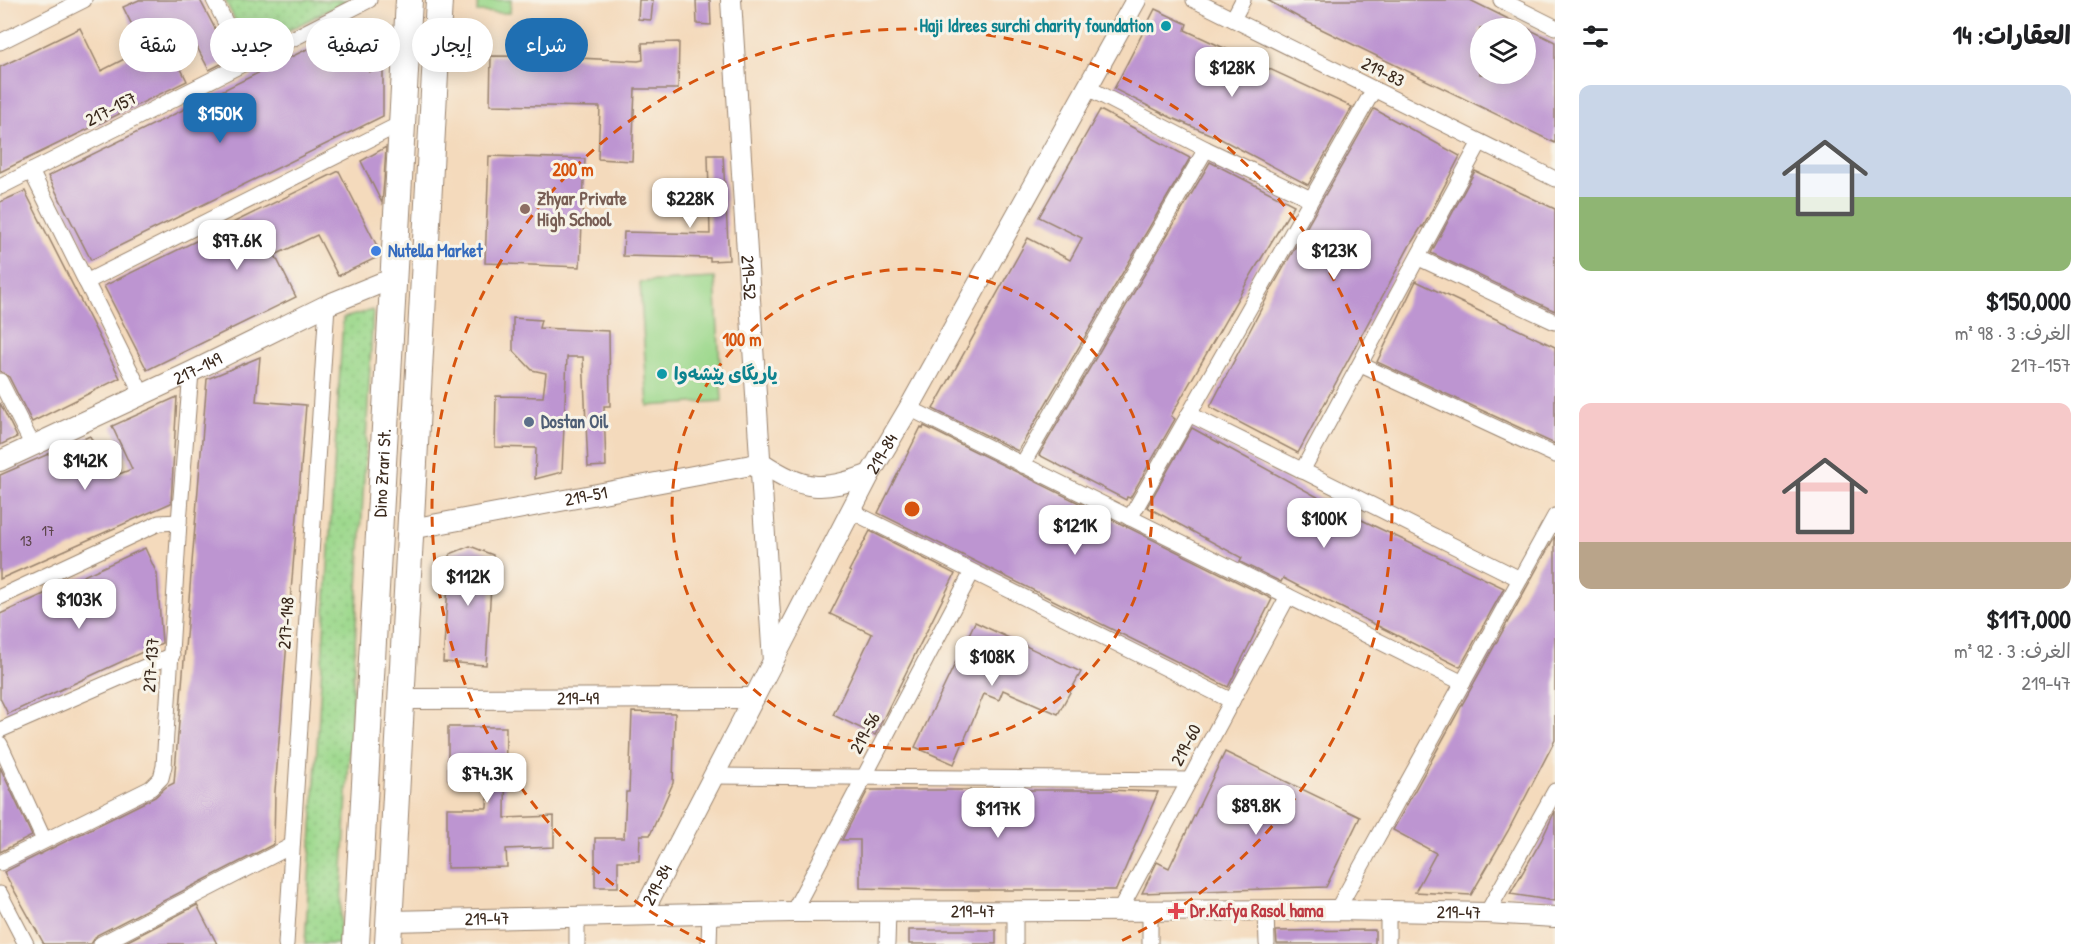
<!DOCTYPE html>
<html lang="ar">
<head>
<meta charset="utf-8">
<style>
	:root { --surface:#fff; --page:#f6f6f6; --text:#202124; --muted:#757577; --accent:#1f6fb2 }
	body { margin:0; font-family:"Patrick Hand","Playpen Sans Arabic",sans-serif; background:var(--page); color:var(--text); direction:rtl; height:100vh; display:flex; flex-direction:column; font-size:22px; white-space:nowrap }
	* { box-sizing:border-box; margin:0 }
	p { font-size:20px; color:var(--muted) }
	.icon { flex:none; width:33px; height:33px; fill:none; stroke:currentColor; stroke-width:2; stroke-linecap:round; stroke-linejoin:round }
	.map { position:relative; flex:1; overflow:hidden; direction:ltr }
	.panel { display:flex; flex-direction:column; background:var(--surface); width:540px }
	.panel>* { flex:none }
	.guide { position:absolute; left:18px; top:18px; width:570px; height:54px; direction:rtl; display:flex; gap:12px }
	.tools { position:absolute; left:1470px; top:18px; display:grid; gap:12px }
	.tools a { display:grid; place-items:center; width:66px; height:66px; border-radius:50%; background:var(--surface); box-shadow:0 3px 15px #0003; font-size:30px }
	.price { position:absolute; translate:-50% -51px; padding:0 14px; border-radius:12px; background:#fff; color:#222; font-size:20px; line-height:39px; filter:drop-shadow(0 2px 3px #0008) }
	.price::after { content:''; position:absolute; left:50%; top:36px; width:18px; height:14px; margin-left:-9px; background:inherit; clip-path:polygon(0 0,100% 0,50% 100%) }
	.price.current { background:var(--accent); color:#fff }
	ul { padding:0; list-style:none }
	li { display:grid; align-content:center; gap:12px; height:318px; padding:0 24px }
	li span { display:grid; place-items:center; height:186px; border-radius:12px; color:#555 }
	li>.icon { margin-inline-start:auto }
	span .icon { width:108px; height:108px; fill:#fffc; stroke-width:1 }
	li b { font-size:26px }
	h2 { display:flex; justify-content:space-between; align-items:center; height:72px; padding:0 24px; font-size:26px }
	.pill { padding:0 21px; border-radius:27px; background:var(--surface); box-shadow:0 3px 15px #0003; font-size:21px; line-height:54px }
	.pill.current { background:var(--accent); color:#fff }
	main { display:flex; flex:1; min-height:0 }
	.map>svg:first-child { display:block }
</style>
</head>
<body>
<main>
<section class="panel">
<h2>العقارات: 14<svg class="icon" aria-label="filters" viewBox="0 0 24 24"><path d="M4 7h16M4 17h16"/><circle cx="9" cy="7" r="2"/><circle cx="15" cy="17" r="2"/></svg></h2>
<ul>
<li><span style="background:linear-gradient(#c9d6e8 60%,#8fb573 0)"><svg class="icon" aria-label="home" viewBox="0 0 24 24"><path d="M3 11l9-7 9 7M6 9v11h12V9"/></svg></span><div><b>$150,000</b><p>الغرف: 3 · 98 m²</p><p>217-157</p></div></li>
<li><span style="background:linear-gradient(#f6c9c9 75%,#b9a48a 0)"><svg class="icon" aria-label="home" viewBox="0 0 24 24"><path d="M3 11l9-7 9 7M6 9v11h12V9"/></svg></span><div><b>$117,000</b><p>الغرف: 3 · 92 m²</p><p>219-47</p></div></li>
</ul>
</section>
<div class="map">
<svg width="1555" height="944" viewBox="0 0 1555 944">
	<defs>
		<pattern id="park-dots" width="8" height="8" patternUnits="userSpaceOnUse" patternTransform="scale(1.5)"><rect width="8" height="8" fill="#9cd88c"/><path d="M2 2h.1M6 6h.1" fill="none" stroke="#87ba78" stroke-width="1.8" stroke-linecap="round"/></pattern>
	</defs>
	<rect width="100%" height="100%" fill="#f7f3e8"/>
	<filter id="ink" filterUnits="userSpaceOnUse"><feTurbulence type="fractalNoise" baseFrequency=".0167" numOctaves="2"/><feDisplacementMap in="SourceGraphic" scale="12" xChannelSelector="R" yChannelSelector="G"/><feConvolveMatrix kernelMatrix="1 2 1 2 8 2 1 2 1" color-interpolation-filters="sRGB"/></filter>
	<filter id="wash" filterUnits="userSpaceOnUse"><feTurbulence type="fractalNoise" baseFrequency=".008" numOctaves="4" result="noise"/><feDisplacementMap in="SourceGraphic" scale="24" xChannelSelector="R" yChannelSelector="G"/><feGaussianBlur stdDeviation="1.35" result="paint"/><feColorMatrix in="noise" values="0 0 0 0 0 0 0 0 0 0 0 0 0 0 0 0 0 1.4 0 .05"/><feComposite in="paint" operator="in"/></filter>
	<g filter="url(#wash)">
		<rect width="100%" height="100%" fill="#f4dabc"/>
		<g fill="#9cd88c" stroke="#6c8155" stroke-width="1.5">
			<polygon points="478,0 511,0 510,13 477,12"/>
			<polygon points="715,278 722,401 648,406 640,282"/>
		</g>
		<g fill="url(#park-dots)" stroke="#6c8155" stroke-width="1.5">
			<polygon points="225,0 348,0 250,50"/>
			<polygon points="373,310 339,944 305,944 343,318"/>
		</g>
		<g id="blocks">
			<g fill="#bd95d1" fill-rule="evenodd">
				<polygon points="139,0 200,0 231,59 209,70 187,28 166,39 187,81 0,172 0,67 80,28 101,71 144,49 123,7"/>
				<polygon points="639,0 653,0 651,20 638,19"/>
				<polygon points="696,0 710,0 711,25 697,24"/>
				<path d="M1267,0H1470L1555,42V143L1309,23ZM1480,28H1526V74H1480Z"/>
				<polygon points="1155,9 1187,24 1185,30 1352,107 1308,185 1219,138 1172,118 1114,89"/>
				<polygon points="348,29 369,72 383,65 383,116 91,260 48,176"/>
				<polygon points="679,42 678,89 635,89 632,161 598,159 600,107 490,105 491,56 579,57 579,58 638,61 643,60 642,43"/>
				<polygon points="1374,109 1460,156 1423,227 1422,226 1410,245 1298,453 1210,407 1272,288"/>
				<polygon points="1100,110 1190,158 1018,451 933,409 1028,238 1070,260 1082,238 1039,217"/>
				<polygon points="386,147 384,181 382,203 361,161"/>
				<polygon points="708,155 723,155 729,260 710,261 710,258 623,256 624,232 710,234"/>
				<polygon points="489,156 585,159 580,267 485,263"/>
				<polygon points="1210,162 1294,205 1253,272 1171,416 1175,419 1130,498 1127,497 1126,500 1039,455"/>
				<polygon points="339,171 380,252 380,256 338,276 317,235 275,255 296,297 147,370 104,286"/>
				<polygon points="1475,171 1555,209 1555,311 1431,253"/>
				<polygon points="25,191 120,378 32,422 9,377 0,371 0,202"/>
				<polygon points="1416,281 1555,347 1555,444 1377,362"/>
				<polygon points="513,318 541,320 539,328 609,331 610,406 604,406 606,466 588,467 583,357 567,357 562,472 535,479 536,448 495,447 496,396 543,397 546,373 532,370 513,350"/>
				<polygon points="260,357 256,401 306,405 275,791 274,844 97,935 91,944 44,944 4,872 155,797 166,787 174,783 207,379"/>
				<polygon points="177,397 171,503 0,579 0,475 90,436 109,478 132,469 112,426"/>
				<polygon points="0,403 17,437 0,445"/>
				<polygon points="924,426 1272,599 1228,687 878,513 921,427 923,429"/>
				<polygon points="1192,428 1343,511 1504,588 1460,667 1302,588 1283,578 1281,582 1240,562 1242,558 1147,507"/>
				<polygon points="870,531 955,574 875,735 833,715 872,634 830,614 851,572 849,571"/>
				<polygon points="1555,536 1555,740 1508,831 1471,895 1415,892 1436,853 1393,830"/>
				<polygon points="470,546 493,555 486,665 443,662 450,554"/>
				<polygon points="145,548 157,574 162,643 8,714 0,698 0,614"/>
				<polygon points="975,622 1081,672 1058,714 1003,690 999,700 984,694 954,764 915,747"/>
				<polygon points="632,712 675,713 673,783 650,835 640,835 639,861 618,861 618,887 595,887 595,838 624,838 626,792 629,792"/>
				<polygon points="448,727 506,727 505,818 554,816 554,847 506,849 507,867 447,868 447,808 487,808 488,779 448,779"/>
				<polygon points="1225,752 1360,817 1326,887 1142,893 1157,862 1169,868"/>
				<polygon points="0,767 32,836 0,852"/>
				<polygon points="868,790 1107,790 1158,792 1116,890 939,890 860,888 860,840 842,840"/>
				<polygon points="1555,811 1555,901 1510,894 1541,841"/>
				<polygon points="197,905 217,944 122,944"/>
				<rect x="909" y="930" width="87" height="14"/>
				<polygon points="1375,930 1375,944 1277,944 1276,931"/>
			</g>
		</g>
	</g>
	<g filter="url(#ink)">
		<use href="#blocks" fill-opacity="0" stroke="#98826d" stroke-width="1.5"/>
		<g fill="none" stroke-linecap="round" stroke-linejoin="round">
			<defs>
				<g id="minor">
					<polyline points="214,0 246,63"/>
					<polyline points="1194,0 1555,179"/>
					<polyline points="1501,0 1555,27"/>
					<polyline points="1233,19 1243,0"/>
					<polyline points="0,42 84,0"/>
					<polyline points="1088,88 1206,149 1311,199"/>
					<polyline points="31,171 142,394"/>
					<polyline points="0,187 369,0"/>
					<polyline points="1419,258 1555,322"/>
					<polyline points="86,282 392,128 402,126"/>
					<polyline points="1361,365 1555,455"/>
					<polyline points="0,381 33,446"/>
					<polyline points="909,408 1463,683"/>
					<polyline points="1189,414 1520,579"/>
					<polyline points="1022,465 1206,149"/>
					<polyline points="1302,471 1480,142"/>
					<polyline points="851,511 1232,701"/>
					<polyline points="1130,518 1374,89"/>
					<polyline points="0,597 159,523 179,522"/>
					<polyline points="0,730 172,655"/>
					<polyline points="0,744 44,840"/>
					<polyline points="714,776 1189,780"/>
					<polyline points="0,863 151,788 161,778 164,766 179,522 191,372"/>
					<polyline points="0,894 26,944"/>
					<polyline points="1337,910 1555,516"/>
					<polyline points="1266,911 1267,944"/>
					<polyline points="1388,911 1388,944"/>
					<polyline points="793,912 972,572"/>
					<polyline points="1015,912 1015,944"/>
					<polyline points="1119,912 1288,596"/>
					<polyline points="1150,912 1150,944"/>
					<polyline points="1487,913 1555,791"/>
					<polyline points="101,944 291,846"/>
					<polyline points="286,944 327,305"/>
					<polyline points="577,944 577,917"/>
					<polyline points="709,944 710,912"/>
					<polyline points="887,944 888,912"/>
				</g>
				<g id="tertiary">
					<path id="s1" d="M731,0L773,662"/>
					<path id="s2" d="M0,461L191,372L327,305L381,283L394,281"/>
					<path id="s3" d="M411,529L762,463C804,491 823,492 870,474"/>
					<path id="s4" d="M402,699L754,698"/>
					<path id="s5" d="M642,914L870,474L909,408L1136,0"/>
					<path id="s6" d="M389,921L793,912L1337,910L1487,913L1555,917"/>
				</g>
				<g id="primary">
					<path id="s7" d="M356,944L409,0"/>
					<polyline points="388,944 439,0"/>
				</g>
			</defs>
			<use href="#minor" stroke="#98826d" stroke-width="17"/>
			<use href="#tertiary" stroke="#98826d" stroke-width="22"/>
			<use href="#primary" stroke="#98826d" stroke-width="28"/>
			<use href="#minor" stroke="#fff" stroke-width="15"/>
			<use href="#tertiary" stroke="#fff" stroke-width="20"/>
			<use href="#primary" stroke="#fff" stroke-width="26"/>
		</g>
	</g>
	<g fill="none" stroke="#d7540e" stroke-width="3" stroke-dasharray="10 8">
		<circle cx="912" cy="509" r="240"/>
		<path d="M705 942A480 480 0 1 1 1119 942"/>
	</g>
	<g fill="#0f9aa8" stroke="#f7f3e8" stroke-width="2">
		<circle cx="1166" cy="26" r="6"/>
		<circle cx="662" cy="374" r="6"/>
	</g>
	<circle fill="#8d6e63" stroke="#f7f3e8" stroke-width="2" cx="525" cy="209" r="6"/>
	<circle fill="#3f7fe0" stroke="#f7f3e8" stroke-width="2" cx="376" cy="251" r="6"/>
	<circle fill="#5c6f8a" stroke="#f7f3e8" stroke-width="2" cx="529" cy="422" r="6"/>
	<path fill="#e0444e" stroke="#f7f3e8" stroke-width="2" d="M1173 902h6v6h6v6h-6v6h-6v-6h-6v-6h6z"/>
	<g text-anchor="middle" stroke-width="6" stroke-linejoin="round" paint-order="stroke">
		<g font-size="15" fill="#5c454b">
			<text x="48" y="536">17</text>
			<text x="26" y="546">13</text>
		</g>
		<g font-size="18" font-weight="bold" fill="#0d838f" stroke="#f7f3e8" text-anchor="end">
			<text x="1154" y="32">Haji Idrees surchi charity foundation</text>
			<text x="674" y="380" text-anchor="start">یاریگای پێشەوا</text>
		</g>
		<g font-size="18" fill="#3b2a1e" stroke="#f7f3e8">
			<text transform="translate(1383 72) rotate(26)" y="6">219-83</text>
			<text transform="translate(111 109) rotate(-27)" y="6">217-157</text>
			<text dy="6" stroke="none"><textPath href="#s1" startOffset="278">219-52</textPath></text>
			<text dy="6" stroke="none"><textPath href="#s2" startOffset="218">217-149</textPath></text>
			<text dy="6" stroke="none"><textPath href="#s5" startOffset="519">219-84</textPath></text>
			<text dy="6" stroke="none"><textPath href="#s7" startOffset="472">Dino Zrari St.</textPath></text>
			<text dy="6" stroke="none"><textPath href="#s3" startOffset="178">219-51</textPath></text>
			<text transform="translate(286 623) rotate(-86)" y="6">217-148</text>
			<text transform="translate(151 665) rotate(-86)" y="6">217-137</text>
			<text dy="6" stroke="none"><textPath href="#s4" startOffset="176">219-49</textPath></text>
			<text transform="translate(865 733) rotate(-62)" y="6">219-56</text>
			<text transform="translate(1186 745) rotate(-62)" y="6">219-60</text>
			<text dy="6" stroke="none"><textPath href="#s5" startOffset="33">219-84</textPath></text>
			<text dy="6" stroke="none"><textPath href="#s6" startOffset="584">219-47</textPath></text>
			<text dy="6" stroke="none"><textPath href="#s6" startOffset="1070">219-47</textPath></text>
			<text dy="6" stroke="none"><textPath href="#s6" startOffset="98">219-47</textPath></text>
		</g>
		<g font-size="18" font-weight="bold" fill="#785e54" stroke="#f7f3e8" text-anchor="start">
			<text x="537" y="205">Zhyar Private<tspan x="537" dy="21">High School</tspan></text>
		</g>
		<g font-size="18" font-weight="bold" fill="#366cbe" stroke="#f7f3e8" text-anchor="start">
			<text x="388" y="257">Nutella Market</text>
		</g>
		<g font-size="18" font-weight="bold" fill="#4e5e75" stroke="#f7f3e8" text-anchor="start">
			<text x="541" y="428">Dostan Oil</text>
		</g>
		<g font-size="18" font-weight="bold" fill="#be3a42" stroke="#f7f3e8" text-anchor="start">
			<text x="1190" y="917">Dr.Kafya Rasol hama</text>
		</g>
	</g>
	<circle cx="912" cy="509" r="9" fill="#d7540e" stroke="#f7f3e8" stroke-width="3"/>
	<g font-size="18" text-anchor="middle" font-weight="bold" fill="#d7540e" stroke="#f7f3e8" stroke-width="6" stroke-linejoin="round" paint-order="stroke">
		<text x="573" y="176">200 m</text>
		<text x="742" y="346">100 m</text>
	</g>
</svg>
<div class="tools">
<a><svg class="icon" aria-label="layers" viewBox="0 0 24 24"><path d="M12 4l9 5-9 5-9-5zM3 14l9 5 9-5"/></svg></a>
</div>
<b class="price" style="left:1232px;top:98px">$128K</b>
<b class="price current" style="left:220px;top:144px">$150K</b>
<b class="price" style="left:690px;top:229px">$228K</b>
<b class="price" style="left:237px;top:271px">$97.6K</b>
<b class="price" style="left:1334px;top:281px">$123K</b>
<b class="price" style="left:85px;top:491px">$142K</b>
<b class="price" style="left:1324px;top:549px">$100K</b>
<b class="price" style="left:1075px;top:556px">$121K</b>
<b class="price" style="left:468px;top:607px">$112K</b>
<b class="price" style="left:79px;top:630px">$103K</b>
<b class="price" style="left:992px;top:687px">$108K</b>
<b class="price" style="left:487px;top:804px">$74.3K</b>
<b class="price" style="left:1256px;top:836px">$89.8K</b>
<b class="price" style="left:998px;top:839px">$117K</b>
<div class="guide">
<a class="pill current">شراء</a>
<a class="pill">إيجار</a>
<a class="pill">تصفية</a>
<a class="pill">جديد</a>
<a class="pill">شقة</a>
</div>
</div>
</main>
</body>
</html>
